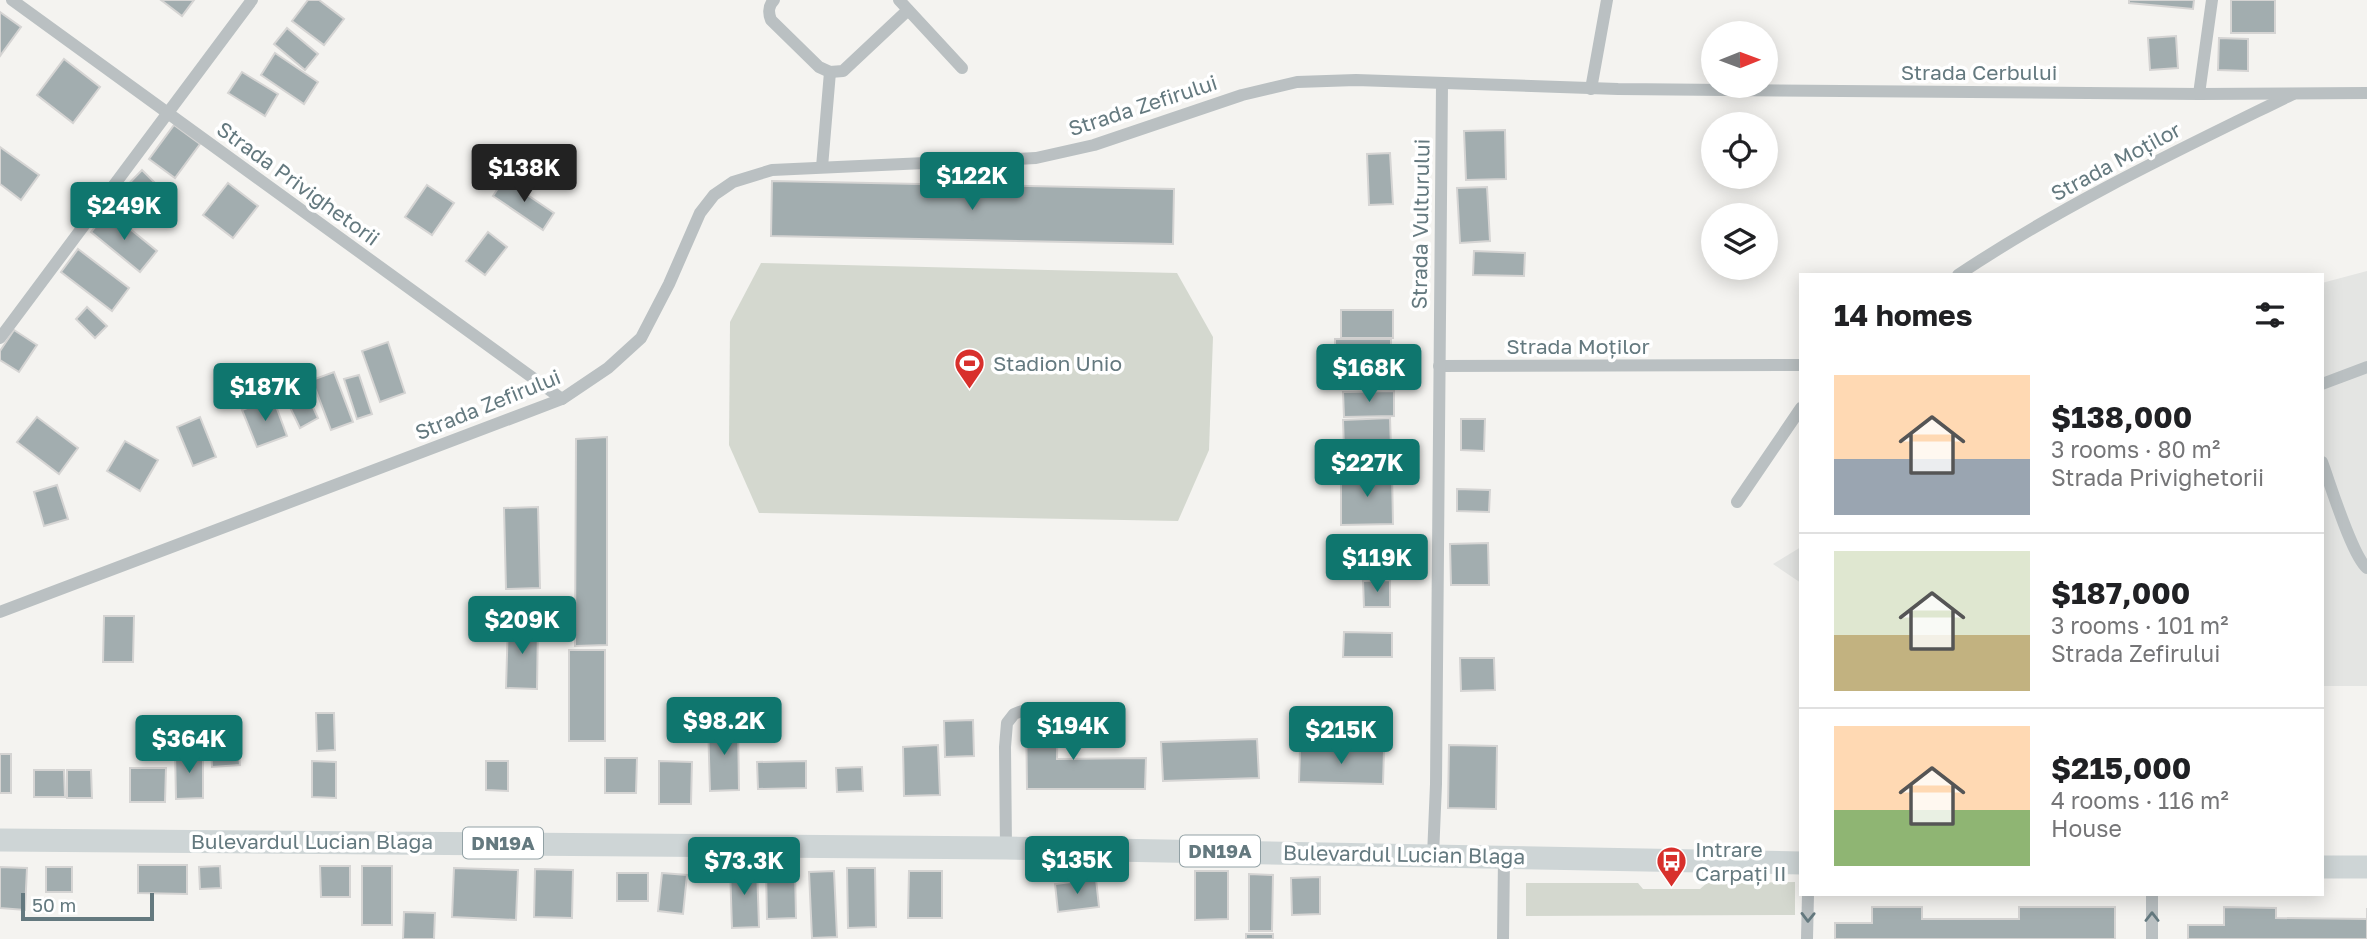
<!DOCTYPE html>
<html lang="en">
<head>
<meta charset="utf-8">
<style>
	:root { --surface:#fff; --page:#f6f6f6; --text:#202124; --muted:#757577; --line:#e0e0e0; --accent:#0f766e }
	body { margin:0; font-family:"Golos Text",sans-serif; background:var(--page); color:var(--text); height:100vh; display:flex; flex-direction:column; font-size:26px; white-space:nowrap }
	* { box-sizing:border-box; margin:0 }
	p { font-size:23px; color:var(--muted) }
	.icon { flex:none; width:38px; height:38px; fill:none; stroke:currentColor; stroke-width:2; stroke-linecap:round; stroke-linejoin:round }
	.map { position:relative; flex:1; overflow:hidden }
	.details { position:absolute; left:1799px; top:273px; width:525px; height:623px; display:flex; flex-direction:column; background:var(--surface); border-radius:0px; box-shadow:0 4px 18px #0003 }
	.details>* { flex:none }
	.needle { width:46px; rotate:89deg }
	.tools { position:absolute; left:1701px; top:21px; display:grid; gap:14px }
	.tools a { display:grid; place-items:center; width:77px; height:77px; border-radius:50%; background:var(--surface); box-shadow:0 4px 18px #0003; font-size:35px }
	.scale { position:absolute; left:21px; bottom:18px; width:133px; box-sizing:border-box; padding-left:7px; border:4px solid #64797f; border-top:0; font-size:19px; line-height:24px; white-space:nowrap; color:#64797f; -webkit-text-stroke:5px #fff; paint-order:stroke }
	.price { position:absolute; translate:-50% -60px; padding:0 16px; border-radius:7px; background:var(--accent); color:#fff; font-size:23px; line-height:46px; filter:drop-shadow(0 2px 4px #0008) }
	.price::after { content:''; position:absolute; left:50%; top:42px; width:21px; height:16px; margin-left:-10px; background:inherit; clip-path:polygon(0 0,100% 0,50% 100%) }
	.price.on { background:#222; color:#fff }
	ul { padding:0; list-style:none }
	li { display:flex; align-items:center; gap:21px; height:175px; padding:0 35px }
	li+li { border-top:2px solid var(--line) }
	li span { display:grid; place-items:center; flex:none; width:196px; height:140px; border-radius:0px; color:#555 }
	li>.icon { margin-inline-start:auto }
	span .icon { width:84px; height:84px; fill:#fffc; stroke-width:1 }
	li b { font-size:30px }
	h2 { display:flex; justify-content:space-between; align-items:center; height:84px; padding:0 35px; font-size:30px }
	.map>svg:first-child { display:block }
</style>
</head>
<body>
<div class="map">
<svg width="2367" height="939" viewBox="0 0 2367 939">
	<rect width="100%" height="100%" fill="#f4f3f0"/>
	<g fill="#e4e5e3">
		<polygon points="2367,271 2367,686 2322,686 2322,283"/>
		<polygon points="1801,547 1801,583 1773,564"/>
	</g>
	<g fill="#d4d8cf">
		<polygon points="761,263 1177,273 1213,337 1209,450 1178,521 759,513 729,445 730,322"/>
		<polygon points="1795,882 1795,915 1526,916 1526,883 1638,883 1643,889 1700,889 1707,883"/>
	</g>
	<g fill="#a2adaf" stroke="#d5d4d3" stroke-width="2">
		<polygon points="161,0 194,0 182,16"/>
		<polygon points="308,0 319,0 344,19 324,45 292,21"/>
		<polygon points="2129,0 2194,0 2193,9 2129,3"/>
		<rect x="2231" y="0" width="44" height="33"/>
		<polygon points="0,12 21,27 0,56"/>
		<polygon points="287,28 318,54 305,70 274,44"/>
		<polygon points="2176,36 2178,68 2150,70 2148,38"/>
		<polygon points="2219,38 2248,39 2248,71 2218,70"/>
		<polygon points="275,53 318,82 304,104 261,75"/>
		<polygon points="64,59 100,87 73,123 37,95"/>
		<polygon points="242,72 278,94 265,116 228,93"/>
		<polygon points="174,125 200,144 175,178 149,159"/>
		<polygon points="1505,130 1506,179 1466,180 1464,131"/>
		<polygon points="0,147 39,175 21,200 0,184"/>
		<polygon points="1390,153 1393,204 1369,205 1367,154"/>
		<polygon points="142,170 167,195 143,220 117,196"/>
		<polygon points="504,179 554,213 543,230 493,196"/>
		<polygon points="772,181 1174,189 1173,244 771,236"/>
		<polygon points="228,183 258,206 233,238 203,215"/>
		<polygon points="427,185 454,203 432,235 405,217"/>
		<polygon points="1487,187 1490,241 1460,243 1457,188"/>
		<polygon points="108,211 157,251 140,272 91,232"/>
		<polygon points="488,232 507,247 485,275 466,261"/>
		<polygon points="78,249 129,288 112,311 61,272"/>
		<polygon points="1474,251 1525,253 1524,276 1473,275"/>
		<polygon points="87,307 107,326 95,338 76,319"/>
		<rect x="1341" y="310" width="52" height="28"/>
		<polygon points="14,330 37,345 19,372 0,360 0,351"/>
		<rect x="1335" y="339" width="56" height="29"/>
		<polygon points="388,342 405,393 380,402 362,351"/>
		<polygon points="334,372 353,422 331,430 312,380"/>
		<polygon points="359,375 372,414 357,419 344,379"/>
		<polygon points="1394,391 1394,416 1344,417 1343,392"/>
		<polygon points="306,392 318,418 300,428 287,401"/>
		<polygon points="273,398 287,436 257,447 242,410"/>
		<polygon points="37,417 78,448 59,474 17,442"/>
		<polygon points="200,417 216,457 193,466 177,427"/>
		<polygon points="1390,418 1391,448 1344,449 1343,420"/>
		<polygon points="1461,419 1485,419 1484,451 1461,450"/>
		<polygon points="607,437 607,645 575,646 576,439"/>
		<polygon points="125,441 158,460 140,491 107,471"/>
		<polygon points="1392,472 1393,524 1341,525 1341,473"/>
		<polygon points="57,485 68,519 44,526 34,492"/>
		<polygon points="1457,489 1490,490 1489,512 1457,511"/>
		<polygon points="538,507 540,588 506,589 504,508"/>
		<polygon points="1488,543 1489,585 1451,585 1450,544"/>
		<polygon points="1361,546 1395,547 1394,578 1360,577"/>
		<polygon points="1390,580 1390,607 1364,607 1363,581"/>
		<polygon points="104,616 134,616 133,662 103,662"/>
		<polygon points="508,622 538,623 537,689 506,688"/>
		<polygon points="1344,632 1392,633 1392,657 1343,657"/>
		<rect x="569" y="650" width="36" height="91"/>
		<polygon points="1460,658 1494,658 1495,690 1461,691"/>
		<polygon points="1058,710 1057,759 1146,758 1145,789 1027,789 1026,712"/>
		<polygon points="316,713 334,713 335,750 317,751"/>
		<polygon points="973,720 974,756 945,757 944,721"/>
		<polygon points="738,723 739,790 710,791 708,724"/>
		<polygon points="237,726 240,765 212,767 210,728"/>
		<polygon points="1257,739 1259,778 1163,781 1161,742"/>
		<polygon points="938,745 940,795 904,796 903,747"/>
		<polygon points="1449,745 1497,746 1496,809 1448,808"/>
		<polygon points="1300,748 1384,750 1383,784 1299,782"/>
		<polygon points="203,751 203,798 176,799 175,752"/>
		<rect x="0" y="754" width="11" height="39"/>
		<polygon points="605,758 637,758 636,793 605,793"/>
		<polygon points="312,761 336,762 336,798 312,797"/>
		<polygon points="486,761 508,761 508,791 486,790"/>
		<polygon points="659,761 692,762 691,804 659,804"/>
		<polygon points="806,761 806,788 758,789 757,762"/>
		<polygon points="862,767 863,791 837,792 836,768"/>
		<polygon points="130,768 166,768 165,802 130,802"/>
		<polygon points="34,770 64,770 65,797 34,797"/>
		<polygon points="67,770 91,770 92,798 67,798"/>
		<polygon points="138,865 187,865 187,894 138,893"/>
		<polygon points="220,866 221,888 200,889 199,867"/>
		<polygon points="320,866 350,866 350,897 321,897"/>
		<rect x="362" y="866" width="30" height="59"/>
		<polygon points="0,867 27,868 25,910 0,908"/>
		<rect x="46" y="867" width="26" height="25"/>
		<polygon points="757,867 759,927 732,928 730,868"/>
		<polygon points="454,868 518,870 516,920 452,917"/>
		<polygon points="847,868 875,868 876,927 848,928"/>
		<polygon points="535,869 573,870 572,918 534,917"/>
		<polygon points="766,869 795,869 796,918 767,919"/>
		<polygon points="834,871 837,937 812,938 809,872"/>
		<polygon points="909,871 942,871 942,918 908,918"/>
		<polygon points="1195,871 1228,871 1228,919 1195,920"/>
		<rect x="617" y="873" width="31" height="28"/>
		<polygon points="662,873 687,875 683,914 658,911"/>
		<polygon points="1249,874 1273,875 1272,931 1249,931"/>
		<polygon points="1320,877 1320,914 1292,915 1291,878"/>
		<polygon points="1096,879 1099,907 1058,912 1055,884"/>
		<polygon points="1872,907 1922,907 1922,919 2019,919 2019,907 2115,907 2115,939 1835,939 1835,923 1872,923"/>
		<polygon points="2224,907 2276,908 2276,918 2367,919 2367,908 2367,939 2188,939 2188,925 2224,925"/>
		<polygon points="404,912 435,913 434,939 403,939"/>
		<rect x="1246" y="934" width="27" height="5"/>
	</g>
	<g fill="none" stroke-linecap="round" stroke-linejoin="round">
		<g stroke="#bac0c2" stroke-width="12">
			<polyline points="12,0 562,399"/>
			<path d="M774,0C768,6 768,12 771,20L819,67L830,72L822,167"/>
			<polyline points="899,0 962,68"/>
			<polyline points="830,72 843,71 908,10"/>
			<polyline points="1591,89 1607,0"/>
			<polyline points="2199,94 2212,0"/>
			<path d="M1958,275C2064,204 2179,150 2293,94"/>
			<polyline points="0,338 252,0"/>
			<polyline points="1439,366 1801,365"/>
			<polyline points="2322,384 2367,367"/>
			<path d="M2322,462C2330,483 2352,556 2367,568"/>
			<polyline points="1737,502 1801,408"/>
			<polyline points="0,612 562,399 608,368 641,338 669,284 700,213 714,195 733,182 772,170 1036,158 1094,145 1242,95 1297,82 1356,80 1618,89 2199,94 2367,93"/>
			<polyline points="1006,848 1005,747 1007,723 1014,714 1022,711 1083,716"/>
			<polyline points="1433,856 1436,784 1442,84"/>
			<polyline points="2152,894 2152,939"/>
			<polyline points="1503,939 1504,858"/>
			<polyline points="1807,939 1808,894"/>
		</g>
		<g stroke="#ced5d6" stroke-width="23">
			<polyline points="0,840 1006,848 1801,863"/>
			<polyline points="2322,867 2367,867"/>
		</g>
	</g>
	<defs><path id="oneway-chevron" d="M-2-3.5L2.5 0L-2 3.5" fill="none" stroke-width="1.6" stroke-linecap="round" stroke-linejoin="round" transform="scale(1.75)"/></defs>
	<g stroke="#64797f">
		<use href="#oneway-chevron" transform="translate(1808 917) rotate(91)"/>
		<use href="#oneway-chevron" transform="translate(2152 917) rotate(-90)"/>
	</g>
	<defs>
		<symbol id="stadium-pin" viewBox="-11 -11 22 30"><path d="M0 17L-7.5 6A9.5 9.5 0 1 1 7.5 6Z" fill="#d8302c" stroke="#fff"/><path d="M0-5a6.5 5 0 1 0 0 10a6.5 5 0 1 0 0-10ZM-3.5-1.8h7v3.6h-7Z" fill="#fff"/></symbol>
		<symbol id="bus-pin" viewBox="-11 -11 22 30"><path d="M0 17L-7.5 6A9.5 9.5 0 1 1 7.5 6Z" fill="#d8302c" stroke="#fff"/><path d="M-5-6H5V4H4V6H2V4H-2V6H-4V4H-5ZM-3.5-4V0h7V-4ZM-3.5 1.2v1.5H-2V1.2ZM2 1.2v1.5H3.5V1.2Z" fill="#fff"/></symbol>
	</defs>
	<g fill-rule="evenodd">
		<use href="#stadium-pin" x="952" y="346" width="35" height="47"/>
		<use href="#bus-pin" x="1654" y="844" width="35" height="47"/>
	</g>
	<g text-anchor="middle" stroke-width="7" stroke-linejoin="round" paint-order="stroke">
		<g fill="#fff" stroke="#92a1a5" stroke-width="2">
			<rect x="463" y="827.5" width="80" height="31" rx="5"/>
			<rect x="1180" y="835.5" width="80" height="31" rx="5"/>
		</g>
		<g font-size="19" font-weight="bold" fill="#64797f">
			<text x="503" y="850">DN19A</text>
			<text x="1220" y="858">DN19A</text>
		</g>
		<g font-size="21" fill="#64797f" stroke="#fff">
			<text x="1979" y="80">Strada Cerbului</text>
			<text transform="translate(1143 106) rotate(-18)" y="7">Strada Zefirului</text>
			<text transform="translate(2116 162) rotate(-28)" y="7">Strada Moților</text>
			<text transform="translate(298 184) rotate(36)" y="7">Strada Privighetorii</text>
			<text transform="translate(1421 224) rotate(-89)" y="7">Strada Vulturului</text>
			<text x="1578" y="354">Strada Moților</text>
			<text transform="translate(488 405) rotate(-22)" y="7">Strada Zefirului</text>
			<text x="312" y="849">Bulevardul Lucian Blaga</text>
			<text transform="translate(1404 855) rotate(1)" y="7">Bulevardul Lucian Blaga</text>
		</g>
		<g font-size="21" fill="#64797f" stroke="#fff" text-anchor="start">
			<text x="993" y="371">Stadion Unio</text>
			<text x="1695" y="857">Intrare<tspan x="1695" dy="24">Carpați II</tspan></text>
		</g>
	</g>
</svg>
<div class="tools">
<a><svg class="needle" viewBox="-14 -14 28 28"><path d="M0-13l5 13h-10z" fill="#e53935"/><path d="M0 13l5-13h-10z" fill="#757577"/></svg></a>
<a><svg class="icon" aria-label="locate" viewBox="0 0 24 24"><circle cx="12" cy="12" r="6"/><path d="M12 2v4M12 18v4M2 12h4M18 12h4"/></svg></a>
<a><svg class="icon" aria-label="layers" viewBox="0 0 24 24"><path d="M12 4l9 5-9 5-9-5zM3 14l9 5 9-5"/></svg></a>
</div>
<div class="scale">50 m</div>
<b class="price on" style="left:524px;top:204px">$138K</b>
<b class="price" style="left:972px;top:212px">$122K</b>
<b class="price" style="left:124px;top:242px">$249K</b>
<b class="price" style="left:1369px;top:404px">$168K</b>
<b class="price" style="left:265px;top:423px">$187K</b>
<b class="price" style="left:1367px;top:499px">$227K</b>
<b class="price" style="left:1377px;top:594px">$119K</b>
<b class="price" style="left:522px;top:656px">$209K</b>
<b class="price" style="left:724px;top:757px">$98.2K</b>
<b class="price" style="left:1073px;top:762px">$194K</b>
<b class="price" style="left:1341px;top:766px">$215K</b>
<b class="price" style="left:189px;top:775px">$364K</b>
<b class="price" style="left:1077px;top:896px">$135K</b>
<b class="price" style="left:744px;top:897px">$73.3K</b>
<section class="details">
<h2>14 homes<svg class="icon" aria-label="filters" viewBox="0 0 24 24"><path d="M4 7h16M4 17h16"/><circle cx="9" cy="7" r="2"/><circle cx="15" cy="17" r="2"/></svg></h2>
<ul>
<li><span style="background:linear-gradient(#ffd9b3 60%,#9aa5b1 0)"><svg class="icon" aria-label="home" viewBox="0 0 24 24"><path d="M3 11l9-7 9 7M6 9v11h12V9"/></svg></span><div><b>$138,000</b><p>3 rooms · 80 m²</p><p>Strada Privighetorii</p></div></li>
<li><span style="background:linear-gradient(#dfe7d0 60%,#c2b280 0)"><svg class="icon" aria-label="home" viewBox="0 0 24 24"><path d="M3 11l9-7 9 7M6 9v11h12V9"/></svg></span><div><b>$187,000</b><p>3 rooms · 101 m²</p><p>Strada Zefirului</p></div></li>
<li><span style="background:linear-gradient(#ffd9b3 60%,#8fb573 0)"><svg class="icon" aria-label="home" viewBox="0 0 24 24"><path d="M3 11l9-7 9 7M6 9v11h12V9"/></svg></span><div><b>$215,000</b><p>4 rooms · 116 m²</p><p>House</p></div></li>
</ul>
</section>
</div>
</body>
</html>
